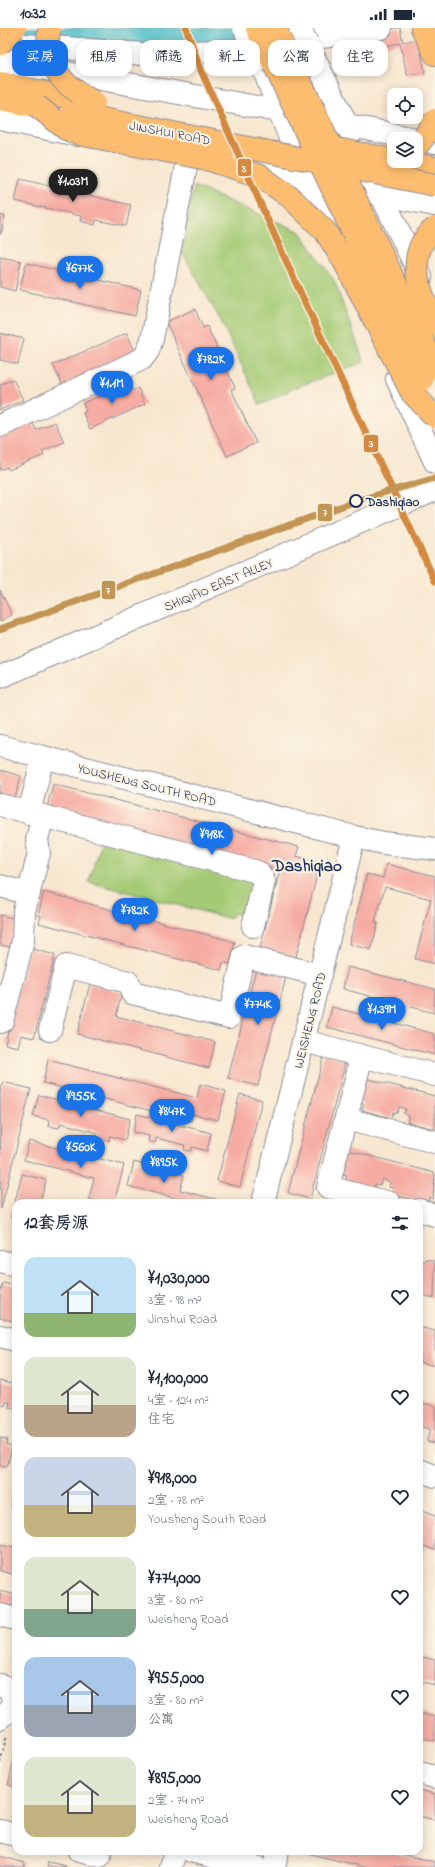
<!DOCTYPE html>
<html lang="zh">
<head>
<meta charset="utf-8">
<style>
	:root { --surface:#fff; --page:#f6f6f7; --text:#1f2937; --muted:#747a83; --accent:#1a73e8 }
	body { margin:0; font-family:"Indie Flower","LXGW WenKai TC",sans-serif; background:var(--page); color:var(--text); height:100vh; display:flex; flex-direction:column; font-size:15px; white-space:nowrap }
	* { box-sizing:border-box; margin:0 }
	p { font-size:13px; color:var(--muted) }
	.icon { flex:none; width:22px; height:22px; fill:none; stroke:currentColor; stroke-width:2; stroke-linecap:round; stroke-linejoin:round }
	.map { position:relative; flex:1; overflow:hidden }
	.drawer { position:absolute; left:12px; top:1171px; width:411px; height:656px; display:flex; flex-direction:column; background:var(--surface); border-radius:12px; box-shadow:0 2px 10px #0003 }
	.drawer>* { flex:none }
	.guide { position:absolute; left:12px; top:12px; width:411px; height:36px; display:flex; gap:8px }
	.controls { position:absolute; left:387px; top:60px; display:grid; gap:8px }
	.controls a { display:grid; place-items:center; width:36px; height:36px; border-radius:8px; background:var(--surface); box-shadow:0 2px 10px #0003; font-size:20px }
	.price { position:absolute; translate:-50% -34px; padding:0 9px; border-radius:14px; background:var(--accent); color:#fff; font-size:13px; line-height:26px; filter:drop-shadow(0 1px 2px #0008) }
	.price::after { content:''; position:absolute; left:50%; top:24px; width:12px; height:9px; margin-left:-6px; background:inherit; clip-path:polygon(0 0,100% 0,50% 100%) }
	.price.on { background:#222; color:#fff }
	ul { padding:0; list-style:none }
	li { display:flex; align-items:center; gap:12px; height:100px; padding:0 12px }
	li span { display:grid; place-items:center; flex:none; width:112px; height:80px; border-radius:12px; color:#555 }
	li>.icon { margin-inline-start:auto }
	span .icon { width:48px; height:48px; fill:#fffc; stroke-width:1 }
	li b { font-size:17px }
	h2 { display:flex; justify-content:space-between; align-items:center; height:48px; padding:0 12px; font-size:17px }
	.pill { padding:0 14px; border-radius:12px; background:var(--surface); box-shadow:0 2px 10px #0003; font-size:14px; line-height:36px }
	.pill.on { background:var(--accent); color:#fff }
	.status { display:flex; justify-content:space-between; align-items:center; height:28px; padding:0 20px; background:var(--surface); direction:ltr }
	.status svg { height:11px; fill:currentColor }
	.map>svg:first-child { display:block }
</style>
</head>
<body>
<div class="status"><b>10:32</b><svg viewBox="0 0 49 12"><path d="M0 12V9h3v3zM5 12V6h3v6zM10 12V3h3v9zM15 12V0h3v12zM26 1h20v11H26zM47 4h2v5h-2z"/></svg></div>
<div class="map">
<svg width="435" height="1839" viewBox="0 0 435 1839">
	<rect width="100%" height="100%" fill="#fcf5e5"/>
	<filter id="ink" filterUnits="userSpaceOnUse"><feTurbulence type="fractalNoise" baseFrequency=".025" numOctaves="2"/><feDisplacementMap in="SourceGraphic" scale="8" xChannelSelector="R" yChannelSelector="G"/><feConvolveMatrix kernelMatrix="1 2 1 2 8 2 1 2 1" color-interpolation-filters="sRGB"/></filter>
	<filter id="wash" filterUnits="userSpaceOnUse"><feTurbulence type="fractalNoise" baseFrequency=".012" numOctaves="4" result="noise"/><feDisplacementMap in="SourceGraphic" scale="16" xChannelSelector="R" yChannelSelector="G"/><feGaussianBlur stdDeviation="0.9" result="paint"/><feColorMatrix in="noise" values="0 0 0 0 0 0 0 0 0 0 0 0 0 0 0 0 0 1.4 0 .05"/><feComposite in="paint" operator="in"/></filter>
	<g filter="url(#wash)">
		<rect width="100%" height="100%" fill="#f8e7d0"/>
		<g fill="#a4ca74" stroke="#607c69">
			<polygon points="194,158 299,203 334,252 364,334 294,360 260,377 222,295 182,224"/>
			<polygon points="101,811 256,851 247,889 233,885 231,891 89,854"/>
		</g>
		<polygon fill="#53c0cc" stroke="#377895" points="0,0 324,0 187,19 74,12 0,3"/>
		<g id="blocks">
			<g fill="#f6aca3">
				<polygon points="395,0 400,0 403,14 418,11 425,44 407,47 400,15 337,27 334,12"/>
				<polygon points="20,151 131,177 126,198 96,192 95,197 80,193 81,188 15,173"/>
				<polygon points="0,187 5,188 1,206 0,206"/>
				<polygon points="0,229 21,233 15,263 0,259"/>
				<polygon points="26,235 141,262 135,288 20,262"/>
				<polygon points="195,281 203,300 207,298 235,360 231,361 256,415 227,428 166,294"/>
				<polygon points="0,305 24,311 18,336 0,332"/>
				<polygon points="127,305 136,326 63,358 53,337"/>
				<polygon points="13,351 23,372 0,382 0,357"/>
				<polygon points="129,355 133,363 138,360 145,376 90,401 83,385 86,383 83,375"/>
				<polygon points="55,394 64,414 42,423 44,427 9,442 7,439 0,442 0,409 33,395 36,402"/>
				<polygon points="0,562 12,587 0,593"/>
				<polygon points="0,742 21,748 14,774 0,771"/>
				<polygon points="53,756 299,819 296,828 320,835 295,933 259,924 280,842 46,783"/>
				<polygon points="386,836 435,848 435,936 415,931 431,871 385,859 375,894 378,895 371,922 349,916 367,846 383,850"/>
				<polygon points="44,864 235,914 230,936 223,934 221,942 39,895 41,888 38,887"/>
				<polygon points="0,887 17,891 10,919 0,917"/>
				<polygon points="29,920 55,927 34,1010 21,1007 18,1019 5,1016"/>
				<polygon points="257,937 287,945 258,1058 228,1050"/>
				<polygon points="348,939 435,961 434,985 343,961"/>
				<polygon points="90,956 122,964 116,988 215,1014 209,1040 77,1006"/>
				<polygon points="332,979 435,1006 435,1027 327,999"/>
				<polygon points="324,1026 346,1032 310,1171 288,1165"/>
				<polygon points="48,1032 197,1070 200,1056 226,1063 218,1092 193,1086 191,1093 43,1055"/>
				<polygon points="361,1049 435,1068 435,1101 407,1094 409,1088 404,1086 406,1081 399,1079 397,1085 393,1084 391,1090 362,1082 364,1076 355,1074"/>
				<polygon points="3,1054 31,1061 1,1181 0,1064"/>
				<polygon points="240,1066 262,1072 240,1159 217,1153"/>
				<polygon points="39,1067 130,1091 125,1112 110,1108 109,1113 97,1109 98,1105 61,1095 59,1100 48,1098 49,1092 33,1088"/>
				<polygon points="137,1086 211,1105 207,1123 192,1119 191,1123 184,1122 185,1117 156,1110 155,1115 148,1113 149,1108 133,1104"/>
				<polygon points="29,1113 124,1137 114,1175 102,1175 89,1171 94,1150 24,1132"/>
				<polygon points="344,1121 435,1145 433,1171 429,1169 427,1176 392,1166 393,1160 389,1159 390,1154 382,1151 380,1157 375,1156 374,1162 345,1154 347,1148 338,1146"/>
				<polygon points="134,1134 184,1147 180,1162 230,1175 177,1175 178,1171 128,1158"/>
				<polygon points="22,1146 46,1152 40,1175 16,1175 16,1191 11,1189"/>
				<polygon points="425,1231 435,1233 434,1270 419,1266 419,1233 424,1234"/>
				<polygon points="3,1255 16,1258 16,1294 0,1290 0,1266"/>
				<polygon points="419,1299 435,1303 435,1338 419,1334"/>
				<polygon points="0,1352 16,1356 16,1380 9,1379 10,1374 6,1374 5,1378 0,1376"/>
				<polygon points="419,1374 435,1378 435,1415 427,1413 430,1401 421,1399 419,1403"/>
				<polygon points="0,1410 7,1411 6,1416 12,1418 7,1439 0,1438"/>
				<polygon points="15,1460 16,1460 16,1478 11,1477"/>
				<polygon points="419,1482 435,1488 435,1522 419,1516"/>
				<polygon points="0,1517 14,1520 14,1517 16,1518 16,1547 0,1543"/>
				<polygon points="419,1519 425,1521 419,1536"/>
				<polygon points="0,1563 16,1567 16,1582 0,1578"/>
				<polygon points="419,1628 435,1632 435,1657 419,1653"/>
				<polygon points="419,1685 435,1689 435,1713 419,1709"/>
				<polygon points="15,1727 16,1727 16,1759 8,1757"/>
				<polygon points="419,1762 435,1766 435,1792 419,1788"/>
				<polygon points="389,1823 435,1834 435,1839 365,1839 302,1824"/>
				<polygon points="0,1828 25,1835 24,1839 0,1839"/>
				<polygon points="48,1834 66,1838 66,1839 47,1839"/>
			</g>
		</g>
	</g>
	<g filter="url(#ink)">
		<use href="#blocks" fill-opacity="0" stroke="#8a8b97" stroke-width="1"/>
		<g fill="none" stroke-linecap="round" stroke-linejoin="round">
			<defs>
				<g id="minor">
					<polyline points="0,15 143,26 240,22 381,0"/>
					<polyline points="307,15 351,105"/>
					<polyline points="260,32 306,152 333,211"/>
					<polyline points="0,33 279,83 435,115"/>
					<polyline points="0,91 77,107"/>
					<polyline points="246,140 435,177"/>
					<polyline points="376,156 421,249"/>
					<polyline points="397,351 435,434"/>
					<polyline points="0,398 142,331 148,323 152,311 188,128"/>
					<polyline points="0,649 435,462"/>
					<polyline points="0,718 354,809 384,815 435,821"/>
					<polyline points="0,777 258,844 264,853 253,898"/>
					<polyline points="29,785 43,729"/>
					<polyline points="0,858 29,866"/>
					<polyline points="0,994 2,993 23,913 24,883 39,825 37,811 43,788"/>
					<polyline points="50,1002 66,938 128,954 132,965 229,989 244,928 320,947"/>
					<polyline points="304,1013 362,1028 328,1159 390,1175"/>
					<polyline points="362,1028 435,1047"/>
					<polyline points="346,1091 435,1114"/>
					<polyline points="263,1175 354,809"/>
					<polyline points="419,1182 435,1187"/>
					<polyline points="0,1233 16,1237"/>
					<polyline points="0,1308 16,1312"/>
					<polyline points="419,1442 435,1448"/>
					<polyline points="0,1587 16,1591"/>
					<path d="M0,1657C12,1660 15,1672 10,1683L0,1690"/>
					<polyline points="419,1745 435,1749"/>
					<polyline points="0,1803 16,1807"/>
					<polyline points="79,1823 100,1828"/>
					<polyline points="191,1823 256,1839"/>
					<polyline points="171,1839 175,1823"/>
					<polyline points="274,1839 278,1823"/>
				</g>
				<g id="major">
					<polyline points="422,0 435,26"/>
					<polyline points="0,55 75,71"/>
					<polyline points="0,71 36,78"/>
					<polyline points="397,133 435,140"/>
				</g>
			</defs>
			<use href="#minor" stroke="#8a8b97" stroke-width="24"/>
			<use href="#major" stroke="#8a8b97" stroke-width="24"/>
			<polyline stroke="#8a8b97" stroke-width="2.5" stroke-dasharray="3 3" stroke-linecap="butt" points="0,1735 7,1706"/>
			<use href="#minor" stroke="#fff" stroke-width="22"/>
			<use href="#major" stroke="#fcbd6f" stroke-width="22"/>
			<defs>
				<g id="minor-bridge">
					<polyline points="244,0 260,32"/>
					<polyline points="300,0 307,15"/>
				</g>
				<g id="major-bridge">
					<path d="M50,0C44,18 54,45 68,57C76,63 85,69 94,74"/>
					<polyline points="257,0 422,352"/>
					<polyline points="275,0 435,339"/>
					<polyline points="0,16 15,0"/>
					<polyline points="37,78 66,101 79,106 207,131 260,148 290,169 325,203 345,235 412,365 435,389"/>
					<polyline points="72,85 435,157"/>
					<polyline points="321,118 394,132"/>
					<polyline points="416,119 425,108 435,92"/>
					<path d="M435,200C402,227 421,265 435,297"/>
				</g>
			</defs>
			<use href="#minor-bridge" stroke="#8a8b97" stroke-width="24" stroke-linecap="butt"/>
			<use href="#major-bridge" stroke="#8a8b97" stroke-width="24" stroke-linecap="butt"/>
			<use href="#minor-bridge" stroke="#fff" stroke-width="22"/>
			<use href="#major-bridge" stroke="#fcbd6f" stroke-width="22"/>
			<defs>
				<polyline id="metro-1" points="186,0 199,38 295,253 435,553"/>
				<polyline id="metro-2" points="0,601 362,471 435,450"/>
			</defs>
			<use href="#metro-1" stroke="#fcf5e5" stroke-width="10"/>
			<use href="#metro-2" stroke="#fcf5e5" stroke-width="10"/>
			<use href="#metro-1" stroke="#d3893f" stroke-width="7"/>
			<use href="#metro-2" stroke="#c39554" stroke-width="7"/>
		</g>
	</g>
	<circle fill="#fcf5e5" stroke="#1b2f5e" stroke-width="2" cx="356" cy="473" r="6"/>
	<g text-anchor="middle" stroke-width="4" stroke-linejoin="round" paint-order="stroke">
		<g font-size="13" fill="#1b2f5e" stroke="#fcf5e5">
			<text transform="translate(170 104) rotate(11)" y="5">JINSHUI ROAD</text>
			<text transform="translate(218 556) rotate(-23)" y="5">SHIQIAO EAST ALLEY</text>
			<text transform="translate(147 756) rotate(14)" y="5">YOUSHENG SOUTH ROAD</text>
			<text transform="translate(309 992) rotate(-76)" y="5">WEISHENG ROAD</text>
		</g>
		<g font-size="13" font-weight="bold" fill="#1b2f5e" stroke="#fcf5e5" text-anchor="start">
			<text x="366" y="478">Dashiqiao</text>
		</g>
		<g font-size="17" font-weight="bold" fill="#1b2f5e" stroke="#fcf5e5">
			<text x="307" y="843">Dashiqiao</text>
		</g>
	</g>
	<g stroke="#fcf5e5" stroke-width="1.5">
		<rect x="237" y="130" width="15" height="19" rx="4" fill="#d3893f"/>
		<rect x="363" y="406" width="16" height="19" rx="4" fill="#d3893f"/>
		<rect x="317" y="475" width="16" height="19" rx="4" fill="#c39554"/>
		<rect x="101" y="552" width="15" height="20" rx="4" fill="#c39554"/>
	</g>
	<g font-size="11" text-anchor="middle" font-weight="bold" fill="#fff">
		<text x="244" y="144">3</text>
		<text x="371" y="419">3</text>
		<text x="325" y="488">7</text>
		<text x="108" y="566">7</text>
	</g>
</svg>
<div class="controls">
<a><svg class="icon" aria-label="locate" viewBox="0 0 24 24"><circle cx="12" cy="12" r="6"/><path d="M12 2v4M12 18v4M2 12h4M18 12h4"/></svg></a>
<a><svg class="icon" aria-label="layers" viewBox="0 0 24 24"><path d="M12 4l9 5-9 5-9-5zM3 14l9 5 9-5"/></svg></a>
</div>
<b class="price on" style="left:73px;top:175px">¥1.03M</b>
<b class="price" style="left:80px;top:262px">¥677K</b>
<b class="price" style="left:211px;top:353px">¥782K</b>
<b class="price" style="left:112px;top:377px">¥1.1M</b>
<b class="price" style="left:212px;top:828px">¥918K</b>
<b class="price" style="left:135px;top:904px">¥782K</b>
<b class="price" style="left:258px;top:998px">¥774K</b>
<b class="price" style="left:382px;top:1003px">¥1.39M</b>
<b class="price" style="left:81px;top:1090px">¥955K</b>
<b class="price" style="left:172px;top:1105px">¥847K</b>
<b class="price" style="left:81px;top:1141px">¥560K</b>
<b class="price" style="left:164px;top:1156px">¥895K</b>
<div class="guide">
<a class="pill on">买房</a>
<a class="pill">租房</a>
<a class="pill">筛选</a>
<a class="pill">新上</a>
<a class="pill">公寓</a>
<a class="pill">住宅</a>
</div>
<section class="drawer">
<h2>12套房源<svg class="icon" aria-label="filters" viewBox="0 0 24 24"><path d="M4 7h16M4 17h16"/><circle cx="9" cy="7" r="2"/><circle cx="15" cy="17" r="2"/></svg></h2>
<ul>
<li><span style="background:linear-gradient(#bfe0f5 70%,#8fb573 0)"><svg class="icon" aria-label="home" viewBox="0 0 24 24"><path d="M3 11l9-7 9 7M6 9v11h12V9"/></svg></span><div><b>¥1,030,000</b><p>3室 · 98 m²</p><p>Jinshui Road</p></div><svg class="icon" aria-label="heart" viewBox="0 0 24 24"><path d="M12 20l-8-8c-3-5 5-10 8-4 3-6 11-1 8 4z"/></svg></li>
<li><span style="background:linear-gradient(#dfe7d0 60%,#b9a48a 0)"><svg class="icon" aria-label="home" viewBox="0 0 24 24"><path d="M3 11l9-7 9 7M6 9v11h12V9"/></svg></span><div><b>¥1,100,000</b><p>4室 · 124 m²</p><p>住宅</p></div><svg class="icon" aria-label="heart" viewBox="0 0 24 24"><path d="M12 20l-8-8c-3-5 5-10 8-4 3-6 11-1 8 4z"/></svg></li>
<li><span style="background:linear-gradient(#c9d6e8 60%,#c2b280 0)"><svg class="icon" aria-label="home" viewBox="0 0 24 24"><path d="M3 11l9-7 9 7M6 9v11h12V9"/></svg></span><div><b>¥918,000</b><p>2室 · 78 m²</p><p>Yousheng South Road</p></div><svg class="icon" aria-label="heart" viewBox="0 0 24 24"><path d="M12 20l-8-8c-3-5 5-10 8-4 3-6 11-1 8 4z"/></svg></li>
<li><span style="background:linear-gradient(#dfe7d0 65%,#7fa58c 0)"><svg class="icon" aria-label="home" viewBox="0 0 24 24"><path d="M3 11l9-7 9 7M6 9v11h12V9"/></svg></span><div><b>¥774,000</b><p>3室 · 80 m²</p><p>Weisheng Road</p></div><svg class="icon" aria-label="heart" viewBox="0 0 24 24"><path d="M12 20l-8-8c-3-5 5-10 8-4 3-6 11-1 8 4z"/></svg></li>
<li><span style="background:linear-gradient(#a9c7e8 60%,#9aa5b1 0)"><svg class="icon" aria-label="home" viewBox="0 0 24 24"><path d="M3 11l9-7 9 7M6 9v11h12V9"/></svg></span><div><b>¥955,000</b><p>3室 · 80 m²</p><p>公寓</p></div><svg class="icon" aria-label="heart" viewBox="0 0 24 24"><path d="M12 20l-8-8c-3-5 5-10 8-4 3-6 11-1 8 4z"/></svg></li>
<li><span style="background:linear-gradient(#dfe7d0 60%,#c2b280 0)"><svg class="icon" aria-label="home" viewBox="0 0 24 24"><path d="M3 11l9-7 9 7M6 9v11h12V9"/></svg></span><div><b>¥895,000</b><p>2室 · 74 m²</p><p>Weisheng Road</p></div><svg class="icon" aria-label="heart" viewBox="0 0 24 24"><path d="M12 20l-8-8c-3-5 5-10 8-4 3-6 11-1 8 4z"/></svg></li>
</ul>
</section>
</div>
</body>
</html>
